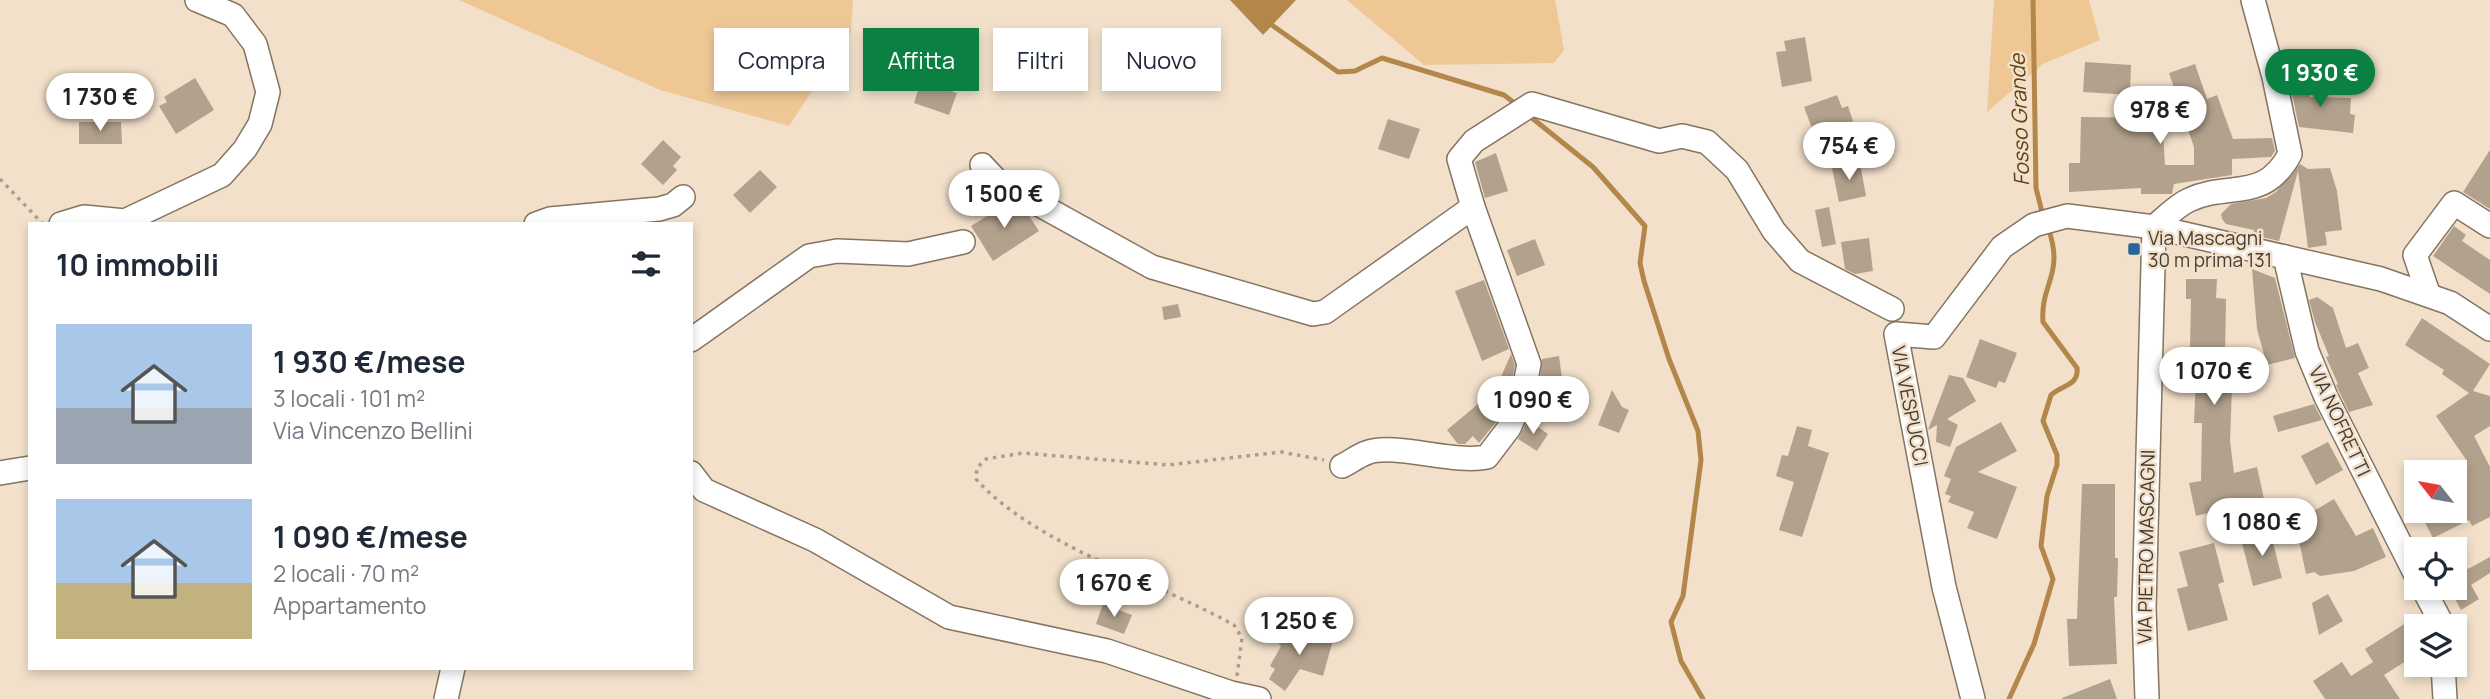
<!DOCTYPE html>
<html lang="it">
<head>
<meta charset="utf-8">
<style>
	:root { --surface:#fff; --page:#f2f2f3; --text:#1f2937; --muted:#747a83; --accent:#0b8043 }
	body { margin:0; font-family:Manrope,sans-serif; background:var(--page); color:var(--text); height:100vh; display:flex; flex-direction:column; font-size:26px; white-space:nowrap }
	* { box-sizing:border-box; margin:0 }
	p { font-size:23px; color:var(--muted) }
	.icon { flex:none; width:38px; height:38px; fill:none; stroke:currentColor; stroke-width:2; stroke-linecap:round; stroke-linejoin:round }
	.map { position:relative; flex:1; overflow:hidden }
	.details { position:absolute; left:28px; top:222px; width:665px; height:448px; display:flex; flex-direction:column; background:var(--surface); border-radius:0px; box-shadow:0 4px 10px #0003 }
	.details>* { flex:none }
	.banner { position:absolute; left:714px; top:28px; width:665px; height:63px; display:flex; gap:14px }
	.needle { width:46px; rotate:301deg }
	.controls { position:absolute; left:2404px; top:460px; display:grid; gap:14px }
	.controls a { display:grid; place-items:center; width:63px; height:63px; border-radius:0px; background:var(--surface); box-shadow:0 4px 10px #0003; font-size:35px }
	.price { position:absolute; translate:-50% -60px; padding:0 16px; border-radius:24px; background:#fff; color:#222; font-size:23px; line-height:46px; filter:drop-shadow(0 2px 4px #0008) }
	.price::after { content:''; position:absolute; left:50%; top:42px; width:21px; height:16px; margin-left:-10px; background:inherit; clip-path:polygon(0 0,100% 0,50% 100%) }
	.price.current { background:var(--accent); color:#fff }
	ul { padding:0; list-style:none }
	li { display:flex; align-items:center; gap:21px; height:175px; padding:0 28px }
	li span { display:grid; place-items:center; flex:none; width:196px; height:140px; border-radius:0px; color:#555 }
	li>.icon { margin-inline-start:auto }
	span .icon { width:84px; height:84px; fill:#fffc; stroke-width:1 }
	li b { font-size:30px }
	h2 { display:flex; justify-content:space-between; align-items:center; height:84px; padding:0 28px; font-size:30px }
	.tag { padding:0 24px; border-radius:0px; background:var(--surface); box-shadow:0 4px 10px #0003; font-size:24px; line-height:63px }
	.tag.current { background:var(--accent); color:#fff }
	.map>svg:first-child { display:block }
</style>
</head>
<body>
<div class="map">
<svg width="2490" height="699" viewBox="0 0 2490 699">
	<rect width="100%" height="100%" fill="#f2e0ca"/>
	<g fill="#efc795">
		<polygon points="459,0 853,0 851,32 789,126 660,90"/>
		<polygon points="1347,0 1555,0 1564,50 1554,63 1424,65"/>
		<polygon points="1994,0 2089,0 2100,40 2043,64 1987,112"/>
	</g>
	<polygon fill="#b38649" points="1230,0 1296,0 1263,35"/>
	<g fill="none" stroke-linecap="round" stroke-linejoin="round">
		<g stroke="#b38649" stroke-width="5">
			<polyline points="2033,0 2036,188 2043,216"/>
			<polyline points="1269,23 1338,72 1355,71 1382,58 1504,95 1517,105"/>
			<polyline points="1527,114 1593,167 1645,226 1640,263 1644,281 1669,359 1698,431 1701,460 1683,596 1671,622 1681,661 1703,699"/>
			<path d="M2009,699L2034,644L2053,579L2041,546L2047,496L2057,465V455L2043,421L2051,395C2061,385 2079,386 2077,368L2043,322C2040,284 2065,274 2048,228"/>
		</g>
	</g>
	<g fill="#b2a18c">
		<polygon points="1805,37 1812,81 1782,87 1776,52 1786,51 1784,41"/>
		<polygon points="2085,62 2131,65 2130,95 2083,92"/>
		<polygon points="2195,64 2207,99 2217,95 2233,139 2272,138 2275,151 2271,157 2232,159 2232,175 2174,184 2172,194 2141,194 2141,188 2069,192 2069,163 2080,163 2081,117 2162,118 2165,165 2194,165 2194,147 2169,73"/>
		<polygon points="2288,75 2307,75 2310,97 2351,98 2350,114 2355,115 2353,133 2299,127"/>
		<polygon points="195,78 214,110 176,134 159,106 167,102 164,97"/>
		<polygon points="921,81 957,93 949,115 914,103"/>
		<polygon points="1837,95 1842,108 1848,106 1853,121 1815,136 1804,107"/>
		<polygon points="1388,119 1420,129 1409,159 1378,149"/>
		<polygon points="79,122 121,122 122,144 79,144"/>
		<polygon points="663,140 681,157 673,166 677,170 663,185 641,164"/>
		<polygon points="2490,150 2490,209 2463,192"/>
		<polygon points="1496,153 1508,191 1485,198 1475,162"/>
		<polygon points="1860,163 1866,196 1839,202 1832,168"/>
		<polygon points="2300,164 2308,169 2330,168 2337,191 2342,230 2325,232 2327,245 2308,248 2298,171 2279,241 2253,235 2254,230 2226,224 2222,219 2221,214 2231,204 2266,198 2276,192"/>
		<polygon points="760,170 777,187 750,213 733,195"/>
		<polygon points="1008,203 1028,214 1039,231 993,261 971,226"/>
		<polygon points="1829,207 1836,244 1822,247 1815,210"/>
		<polygon points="2454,226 2466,235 2462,241 2490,260 2490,294 2433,256"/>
		<polygon points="1869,238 1873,271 1855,274 1845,269 1841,242"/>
		<polygon points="1535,239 1545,265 1517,276 1507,250"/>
		<polygon points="2252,269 2275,278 2295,358 2267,365 2257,329"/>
		<polygon points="2186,279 2217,279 2216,298 2226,299 2225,354 2213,353 2212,386 2232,387 2230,441 2234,473 2257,467 2264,499 2196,516 2189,483 2201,481 2202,423 2194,423 2196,376 2182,376 2183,348 2190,348 2191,299 2186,299"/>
		<polygon points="1484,280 1509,349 1482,361 1455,291"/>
		<polygon points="2317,297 2333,308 2346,348 2358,343 2369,368 2358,373 2373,405 2349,412 2336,385 2338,384 2326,357 2329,356 2315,322 2309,300"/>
		<polygon points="1178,304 1181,317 1164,320 1162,307"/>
		<polygon points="2422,318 2490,364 2473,391 2490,396 2490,426 2474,436 2490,467 2490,517 2472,526 2469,520 2433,538 2419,511 2455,511 2455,467 2467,461 2436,416 2469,393 2442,374 2444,370 2405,345"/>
		<polygon points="1980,339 2017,353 2005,383 1999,381 1996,388 1966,377"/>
		<polygon points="1511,354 1515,365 1509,395 1497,421 1479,443 1473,436 1465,444 1458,444 1447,430 1484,399 1489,404"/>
		<polygon points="1559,356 1562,378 1540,381 1542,359"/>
		<polygon points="1949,375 1963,378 1976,401 1947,419 1958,425 1950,447 1936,442 1937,425 1928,430"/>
		<polygon points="1612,390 1622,407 1629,410 1619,433 1598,425"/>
		<polygon points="2314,404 2322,420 2278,432 2273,416"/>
		<polygon points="1528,420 1548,434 1537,451 1518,439"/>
		<polygon points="2001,422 2017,451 1978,472 2017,487 1997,539 1967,528 1974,512 1948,502 1951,496 1945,494 1951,479 1944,476 1956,447"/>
		<polygon points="1797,426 1812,430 1808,446 1829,453 1802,537 1779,530 1794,482 1776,476 1782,455 1788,456"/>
		<polygon points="2328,442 2343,470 2316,485 2301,456"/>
		<polygon points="2082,484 2115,484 2115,558 2118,558 2117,597 2114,597 2117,664 2069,666 2067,619 2077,619"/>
		<polygon points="2334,499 2356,536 2373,528 2386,557 2354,571 2320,576 2314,572 2306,574 2295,522"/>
		<polygon points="2270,531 2282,578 2253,586 2241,539"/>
		<polygon points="2214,543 2224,582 2218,584 2228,620 2188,631 2177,589 2188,586 2179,552"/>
		<polygon points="2455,548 2468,569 2490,557 2490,573 2471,585 2479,599 2461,610 2449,588 2455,588"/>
		<polygon points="2328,594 2343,621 2319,635 2312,603"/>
		<polygon points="1103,604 1132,615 1124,634 1096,624"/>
		<polygon points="2417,616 2417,654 2384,675 2400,699 2325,699 2313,681 2342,662 2351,676 2373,662 2365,649"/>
		<polygon points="1285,629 1294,634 1298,631 1333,640 1323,676 1300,669 1285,691 1269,679 1275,669 1270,666 1281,646 1277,642"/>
		<polygon points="2110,679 2117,699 2062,699 2062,698"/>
	</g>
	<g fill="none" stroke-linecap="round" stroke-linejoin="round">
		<defs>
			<g id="minor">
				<polyline points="982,165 997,181 1152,267 1313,314 1325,312 1473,207"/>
				<polyline points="61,224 84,217 125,221 222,175 245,149 260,124 268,92 255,44 233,15 197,0"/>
				<polyline points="536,224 550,219 659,209 673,205 683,197"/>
				<path d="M2154,227C2165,218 2176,206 2189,200C2230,181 2264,203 2290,154L2274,77L2253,0"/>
				<polyline points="2285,257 2307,351 2326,397 2417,577"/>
				<polyline points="2428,293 2415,255 2454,203 2490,226"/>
				<polyline points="691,340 809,256 837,251 908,254 963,242"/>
				<path d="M1342,466C1350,462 1358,456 1366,453C1394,442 1453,464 1487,457L1509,428L1522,399L1529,364L1473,207L1459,159L1474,141L1532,104L1659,141L1682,136L1707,142L1737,170L1774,231L1800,261L1892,309"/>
				<polyline points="0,473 30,468"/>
				<polyline points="691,473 704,490 815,540 949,617 1107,651 1231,693 1259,699"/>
				<polyline points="2423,588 2443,626"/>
				<polyline points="2443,665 2445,699"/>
				<polyline points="446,699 453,668"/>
				<polyline points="1973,699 1944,587 1896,334 1934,337 2002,247 2034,225 2067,216 2154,227 2381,279 2450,303 2490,329"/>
				<polyline points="2147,699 2144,608 2154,227"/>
			</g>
		</defs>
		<use href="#minor" stroke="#847460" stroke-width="26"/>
		<g stroke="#ac9e8e" stroke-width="3.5" stroke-dasharray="3.5 5" stroke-linecap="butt">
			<polyline points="0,179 42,223"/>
			<path d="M1237,676L1242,638L1234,625C1159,583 1032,543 976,479L977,468L986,459L1023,453L1168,465L1281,452L1324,460"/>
		</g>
		<use href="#minor" stroke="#fff" stroke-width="23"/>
	</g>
	<rect fill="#29659c" stroke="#f2e0ca" stroke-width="2.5" x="2127" y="242" width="14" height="14" rx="3.5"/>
	<g text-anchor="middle" stroke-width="5" stroke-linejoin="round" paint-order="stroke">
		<g font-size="19" fill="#433c33" stroke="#f2e0ca" text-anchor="start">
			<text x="2148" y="245">Via Mascagni<tspan x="2148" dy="22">30 m prima 131</tspan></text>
		</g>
		<g font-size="19" fill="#433c33" stroke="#f2e0ca">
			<text transform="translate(1910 406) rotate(79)" y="7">VIA VESPUCCI</text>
			<text transform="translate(2340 421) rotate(65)" y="7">VIA NOFRETTI</text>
			<text transform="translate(2146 547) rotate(-89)" y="7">VIA PIETRO MASCAGNI</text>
		</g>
		<g font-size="21" font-style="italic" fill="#624213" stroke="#f2e0ca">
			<text transform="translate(2020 120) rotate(-92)" y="7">Fosso Grande</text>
		</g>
	</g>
</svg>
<div class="controls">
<a><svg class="needle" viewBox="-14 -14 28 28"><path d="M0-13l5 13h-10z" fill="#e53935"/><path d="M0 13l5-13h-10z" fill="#747a83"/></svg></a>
<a><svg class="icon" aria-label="locate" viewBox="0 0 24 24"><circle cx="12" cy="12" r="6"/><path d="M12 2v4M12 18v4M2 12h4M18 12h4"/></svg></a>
<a><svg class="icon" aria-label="layers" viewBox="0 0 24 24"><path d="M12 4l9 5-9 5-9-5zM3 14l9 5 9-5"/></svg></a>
</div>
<b class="price current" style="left:2320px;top:109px">1 930 €</b>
<b class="price" style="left:100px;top:133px">1 730 €</b>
<b class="price" style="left:2160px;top:146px">978 €</b>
<b class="price" style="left:1849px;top:182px">754 €</b>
<b class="price" style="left:1004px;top:230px">1 500 €</b>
<b class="price" style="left:2214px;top:407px">1 070 €</b>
<b class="price" style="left:1533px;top:436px">1 090 €</b>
<b class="price" style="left:2262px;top:558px">1 080 €</b>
<b class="price" style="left:1114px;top:619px">1 670 €</b>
<b class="price" style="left:1299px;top:657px">1 250 €</b>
<div class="banner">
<a class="tag">Compra</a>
<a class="tag current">Affitta</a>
<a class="tag">Filtri</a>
<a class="tag">Nuovo</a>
</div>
<section class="details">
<h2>10 immobili<svg class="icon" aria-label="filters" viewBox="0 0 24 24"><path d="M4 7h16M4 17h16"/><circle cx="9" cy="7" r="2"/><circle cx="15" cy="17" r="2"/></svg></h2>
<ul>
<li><span style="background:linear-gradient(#a9c7e8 60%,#9aa5b1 0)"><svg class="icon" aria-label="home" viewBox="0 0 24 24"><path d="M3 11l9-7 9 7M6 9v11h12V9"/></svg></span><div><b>1 930 €/mese</b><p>3 locali · 101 m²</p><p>Via Vincenzo Bellini</p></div></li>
<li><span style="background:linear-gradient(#a9c7e8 60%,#c2b280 0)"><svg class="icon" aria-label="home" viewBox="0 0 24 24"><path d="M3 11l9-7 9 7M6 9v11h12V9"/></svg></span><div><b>1 090 €/mese</b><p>2 locali · 70 m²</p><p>Appartamento</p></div></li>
</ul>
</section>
</div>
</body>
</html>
